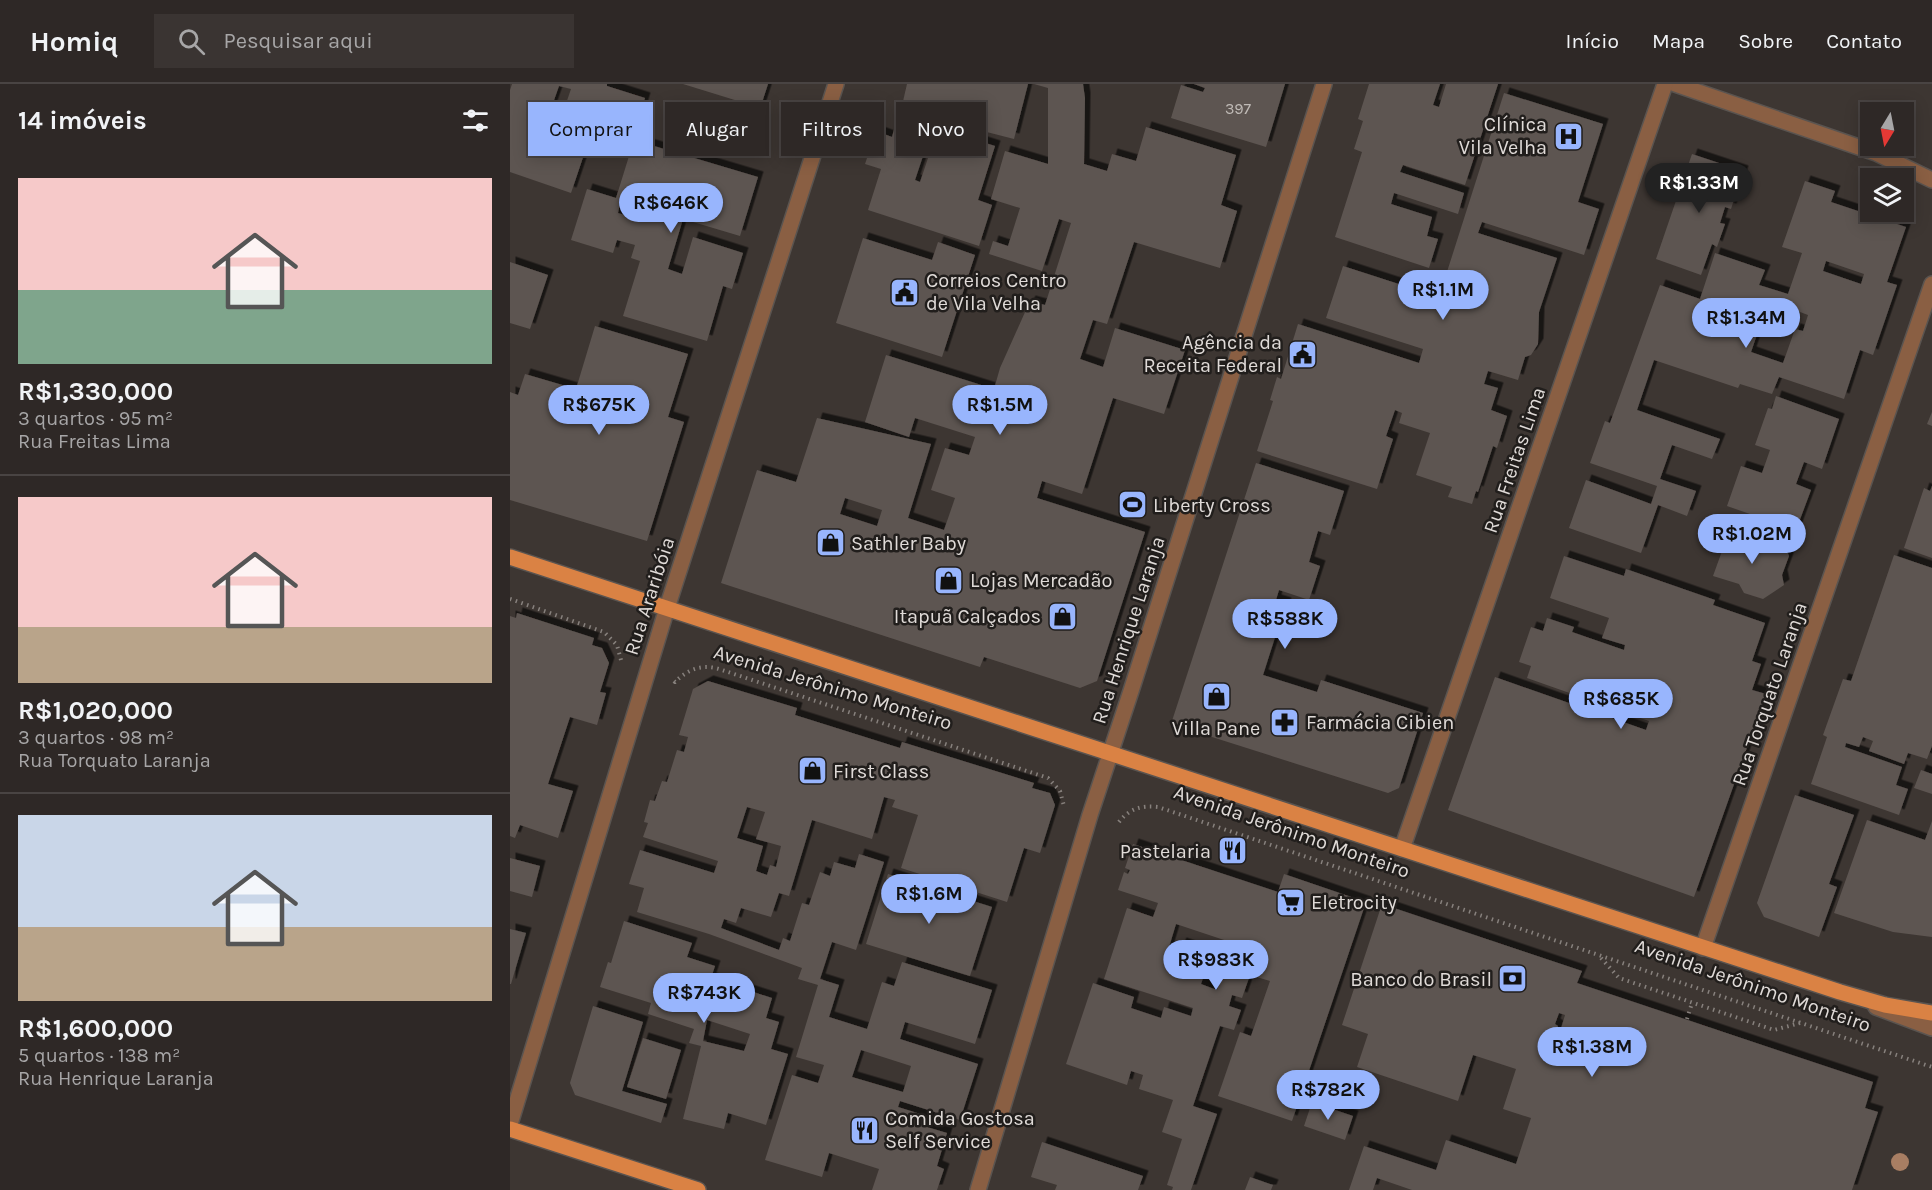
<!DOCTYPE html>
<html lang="pt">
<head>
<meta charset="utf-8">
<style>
	:root { --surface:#2e2826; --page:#3a3432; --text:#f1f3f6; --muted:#a7a6a7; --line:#494443; --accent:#98b5fd }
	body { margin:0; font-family:Karla,sans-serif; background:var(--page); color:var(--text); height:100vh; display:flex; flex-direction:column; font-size:22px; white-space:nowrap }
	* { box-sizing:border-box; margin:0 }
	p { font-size:20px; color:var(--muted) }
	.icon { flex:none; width:33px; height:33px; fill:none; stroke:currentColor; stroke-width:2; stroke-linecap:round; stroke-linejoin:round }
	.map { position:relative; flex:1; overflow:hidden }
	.side { display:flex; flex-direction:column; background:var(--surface); width:510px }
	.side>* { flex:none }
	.hud { position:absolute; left:18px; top:18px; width:570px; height:54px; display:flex; gap:12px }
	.needle { width:39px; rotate:190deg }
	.controls { position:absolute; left:1350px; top:18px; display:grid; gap:12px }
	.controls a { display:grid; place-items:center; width:54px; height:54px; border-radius:0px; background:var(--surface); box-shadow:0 3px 15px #0003,0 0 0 2px var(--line); font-size:30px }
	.price { position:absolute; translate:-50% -51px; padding:0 14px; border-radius:21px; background:var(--accent); color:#111; font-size:20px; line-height:39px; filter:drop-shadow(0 2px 3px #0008) }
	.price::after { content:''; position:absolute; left:50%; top:36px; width:18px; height:14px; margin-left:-9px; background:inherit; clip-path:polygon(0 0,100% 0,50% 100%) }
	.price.on { background:#222; color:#fff }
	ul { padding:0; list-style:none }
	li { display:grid; align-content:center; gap:12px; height:318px; padding:0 18px }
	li+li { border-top:2px solid var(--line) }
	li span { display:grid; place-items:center; height:186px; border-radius:0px; color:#555 }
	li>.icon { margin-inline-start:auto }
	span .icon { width:108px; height:108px; fill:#fffc; stroke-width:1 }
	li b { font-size:26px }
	h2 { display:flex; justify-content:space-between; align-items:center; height:72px; padding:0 18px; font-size:26px }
	.chip { padding:0 21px; border-radius:0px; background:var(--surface); box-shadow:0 3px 15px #0003,0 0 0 2px var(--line); font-size:21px; line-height:54px }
	.chip.on { background:var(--accent); color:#111 }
	header { display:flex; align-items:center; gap:36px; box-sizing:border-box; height:84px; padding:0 30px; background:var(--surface); border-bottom:2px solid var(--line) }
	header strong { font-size:28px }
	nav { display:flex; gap:33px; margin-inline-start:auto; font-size:21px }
	.search { width:420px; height:54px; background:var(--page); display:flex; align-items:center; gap:15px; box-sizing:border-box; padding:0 21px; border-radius:0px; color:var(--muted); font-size:22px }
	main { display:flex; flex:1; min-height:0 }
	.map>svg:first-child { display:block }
</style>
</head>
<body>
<header>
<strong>Homiq</strong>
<div class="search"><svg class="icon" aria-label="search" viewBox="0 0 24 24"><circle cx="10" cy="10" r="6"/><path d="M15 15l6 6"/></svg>Pesquisar aqui</div>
<nav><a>Início</a><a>Mapa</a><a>Sobre</a><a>Contato</a></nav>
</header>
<main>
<section class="side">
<h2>14 imóveis<svg class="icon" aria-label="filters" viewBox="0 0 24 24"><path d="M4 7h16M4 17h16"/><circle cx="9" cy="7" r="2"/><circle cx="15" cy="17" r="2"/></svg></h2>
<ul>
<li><span style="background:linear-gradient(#f6c9c9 60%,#7fa58c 0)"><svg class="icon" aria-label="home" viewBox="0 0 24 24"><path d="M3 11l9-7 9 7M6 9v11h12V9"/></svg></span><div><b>R$1,330,000</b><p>3 quartos · 95 m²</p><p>Rua Freitas Lima</p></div></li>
<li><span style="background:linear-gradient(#f6c9c9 70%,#b9a48a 0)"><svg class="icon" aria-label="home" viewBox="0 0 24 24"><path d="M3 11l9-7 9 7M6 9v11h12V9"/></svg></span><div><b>R$1,020,000</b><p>3 quartos · 98 m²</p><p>Rua Torquato Laranja</p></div></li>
<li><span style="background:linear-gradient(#c9d6e8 60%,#b9a48a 0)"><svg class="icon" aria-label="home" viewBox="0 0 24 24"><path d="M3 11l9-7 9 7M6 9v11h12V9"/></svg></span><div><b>R$1,600,000</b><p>5 quartos · 138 m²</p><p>Rua Henrique Laranja</p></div></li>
</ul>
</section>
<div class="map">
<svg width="1422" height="1106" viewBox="0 0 1422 1106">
	<defs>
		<filter id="shadow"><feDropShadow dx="5.5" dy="-5.5" stdDeviation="0" flood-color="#0009"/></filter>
	</defs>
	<rect width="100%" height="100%" fill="#3d3632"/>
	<g fill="#5d5551" fill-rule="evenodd" filter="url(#shadow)">
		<path d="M2,0H97V2L135,14L126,44L87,32L61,109L0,88V6ZM49,2L61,5L48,43L36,39Z"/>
		<polygon points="173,0 258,0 247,34 225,27 228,17"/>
		<polygon points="397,0 518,0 504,55 391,26"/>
		<path d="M524,0H573L575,14L574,80L597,87L602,70L626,77L636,43L726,71L711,121L727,127L710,184L624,158L597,240L583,236L570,275L593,283L605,244L675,266L654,330L603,314L572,410L532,397L527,414L635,448L587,597L570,604L474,573L470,583L211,499L247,386L286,398L307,334L421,360L398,434L434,446L445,414L421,406L435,364L459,371L465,353L405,334L399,353L355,338L376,271L484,305L490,284L520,217L535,221L561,139L549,135L532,187L479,170L483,157L498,162L510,124L481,115L495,67L538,80V4ZM335,414L372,426L367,442L330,430Z"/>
		<polygon points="775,0 756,63 661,34 671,1 693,8 695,4 684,0"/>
		<polygon points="859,0 930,0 923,21 929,23 936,0 988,0 955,101 893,81 890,88 954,109 948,130 884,109 881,120 922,133 917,152 928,155 919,184 825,153 852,68 844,65 853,37 848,35"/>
		<polygon points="994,9 1093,40 1068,118 1089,125 1074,171 972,138 968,149 1047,174 1029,228 1028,260 1021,271 1015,273 1008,296 978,287 974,300 988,304 981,326 997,332 987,364 983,362 968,408 966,407 962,420 938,413 942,403 906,391 920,349 889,339 892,329 885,326 876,352 883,355 867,405 747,367 763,317 760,316 767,293 771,295 788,240 909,279 913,265 816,234 833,182 929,213"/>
		<polygon points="388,30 423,42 405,96 410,98 428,44 485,62 468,116 482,121 469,162 358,126 371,85 355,80 366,47 382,53"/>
		<path d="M124,56L248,93L230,152L173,135L158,185L172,190L183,153L233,169L222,205L213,202L197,257L113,232L130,177L121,174L125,161L107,156L103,169L61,156L77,105L106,114ZM111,116L136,123L132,136L108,129Z"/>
		<polygon points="1182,70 1233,87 1221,125 1215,123 1210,139 1215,140 1207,163 1202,160 1191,191 1146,175"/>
		<path d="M1295,97L1325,107L1321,118L1396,143L1377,198L1387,201L1363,271L1350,266L1334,315L1269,293L1262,310L1230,300L1228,304L1144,276L1127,326L1210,355L1202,375L1162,361L1150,395L1186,407L1177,432L1148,421L1131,469L1059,444L1076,396L1141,420L1147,402L1080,379L1095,337L1100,339L1150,201L1190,215L1205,169L1255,186L1249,201L1278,210L1292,169L1272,163ZM1316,177L1354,190L1351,200L1313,187ZM1274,222L1298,231L1293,247L1285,245L1273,279L1241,268L1252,236L1267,241Z"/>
		<polygon points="353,154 422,176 428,158 465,171 432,273 326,239"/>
		<polygon points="0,178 38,191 20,245 0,239"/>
		<polygon points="85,242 178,270 158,333 174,338 137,457 0,416 0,308 8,311 15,290 66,305"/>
		<polygon points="1266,312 1329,335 1312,385 1294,378 1286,400 1301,406 1286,446 1217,422 1231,382 1252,389 1260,366 1245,361 1258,324 1262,325"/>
		<polygon points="1422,328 1422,342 1417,340"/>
		<polygon points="746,379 834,407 820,451 808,447 799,478 810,482 799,516 769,506 766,516 776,519 753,591 807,608 811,596 913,629 889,704 878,709 661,640"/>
		<polygon points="1422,402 1422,474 1394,464 1414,404 1420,407"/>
		<polygon points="1220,445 1246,454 1244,462 1258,467 1261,459 1276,464 1279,472 1272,491 1274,501 1253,515 1234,509 1229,500 1203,492"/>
		<polygon points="1384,471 1422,484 1422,662 1417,675 1398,669 1394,680 1359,667 1363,657 1353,653 1349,663 1336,659 1335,663 1392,683 1386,701 1398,705 1389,731 1301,700 1317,653 1313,651 1333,595 1341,597"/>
		<polygon points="1054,472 1114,492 1116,485 1205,516 1203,521 1255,539 1242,577 1251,580 1242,606 1256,610 1184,813 938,726 985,593 1136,646 1139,637 1017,594 1021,582 1009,578 1021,543 1033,547 1037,534 1064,543 1062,548 1114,566 1115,561 1092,554 1099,534 1040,514"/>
		<polygon points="7,529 84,554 82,561 92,564 99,579 90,608 96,609 87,641 60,633 38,700 63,707 48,754 10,741 5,754 0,752 0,532 6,534"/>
		<path d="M198,597L287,624L285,631L390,664L392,658L524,699L522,704L540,709L545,721L530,769L514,764L497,818L391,784L408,731L382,723L385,716L374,713L362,755L302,736L279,812L269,809L261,833L231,824L226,839L214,835L211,844L269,866L273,854L280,857L292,819L299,821L310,788L320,792L324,778L345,784L349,770L374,778L346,866L322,858L310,895L329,901L319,933L357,945L372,898L384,902L392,878L482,906L465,960L395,938L390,955L468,980L450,1036L390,1017L388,1023L420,1033L417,1043L437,1049L427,1082L434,1085L427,1106H362L369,1085L319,1069L312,1093L255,1076L282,991L308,999L314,981L286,973L308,901L288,895L292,884L199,850L127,828L134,804L119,800L130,766L204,789L208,777L133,753L138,739L134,738L140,716L145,717L152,697L157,698L167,666L174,668L178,653L169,651L183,605ZM237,723L255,728L246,755L271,762L266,783L260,781L257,791L246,787L253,762L227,754ZM351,966L401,982L393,1008L342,993Z"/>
		<polygon points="1411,686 1422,690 1422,710 1404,704"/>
		<polygon points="1285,711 1344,731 1319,800 1327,803 1309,853 1254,833 1247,819"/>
		<polygon points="1357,736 1415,756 1422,737 1422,853 1383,848 1324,829"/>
		<path d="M623,760L768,808L774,790L856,818L782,1037L708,1012L730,948L741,952L760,897L740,891L732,914L722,911L719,922L731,926L724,946L710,942L683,1022L707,1030L681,1106H662L663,1103L657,1101L672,1055L652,1048L663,1016L629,1005L633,991L621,987L617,1001L556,980L583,899L624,913L621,924L651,934L654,923L681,932L683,924L594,895L617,824L643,833L648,819L608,806L614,788L618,790L620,786L615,784ZM666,840L723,859L707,906L691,900L699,876L690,873L692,866L671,859L668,866L659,863Z"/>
		<polygon points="0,774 30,782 22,813 0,807"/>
		<polygon points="378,790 482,823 460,892 356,860"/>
		<path d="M872,820L1072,887L1067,899L1363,998L1355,1024L1368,1028L1342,1106H902L867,1094L863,1106H839L854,1062L926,1086L936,1056L1006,1080L1021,1034L993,1025L1006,985L963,971L948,1017L847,983L858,950L832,941ZM1049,929L1055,931L1049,952L1045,951L1048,942L1045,940Z"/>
		<path d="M114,837L182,859L177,873L205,882L201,894L262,914L256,934L269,938L261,965L278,970L256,1041L218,1029L214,1045L173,1035L191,962L179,959L184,945L138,930L141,919L90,903L98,878L101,879ZM197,936L240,950L234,967L193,957Z"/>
		<polygon points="0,845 16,849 1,900 0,900"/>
		<polygon points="83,922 133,938 112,1007 157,1020 151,1039 65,1011 60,999"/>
		<polygon points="133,954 171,966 156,1015 117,1003"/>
		<polygon points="802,1018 843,1032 835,1056 794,1042"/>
		<polygon points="532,1058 633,1092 628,1106 545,1106 547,1101 521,1093"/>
		<polygon points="740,1093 763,1101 761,1106 735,1106"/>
	</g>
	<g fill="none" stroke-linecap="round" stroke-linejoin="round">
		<defs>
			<g id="minor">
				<polyline points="1165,0 1366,69 1422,96"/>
				<polyline points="892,765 1155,0"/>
				<polyline points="1193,864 1422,200"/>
				<polyline points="1366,923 1422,944"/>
				<polyline points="0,1040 157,524 326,0"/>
				<polyline points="468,1106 580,731 621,607 814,0"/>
			</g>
			<g id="major">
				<polyline points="0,473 1330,908 1375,921 1422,929"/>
				<polyline points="0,1045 188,1106"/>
			</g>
		</defs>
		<use href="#minor" stroke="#5a5450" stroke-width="18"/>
		<use href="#major" stroke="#5a5450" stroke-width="18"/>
		<g stroke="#87817d" stroke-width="4" stroke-dasharray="1.5 4.5" stroke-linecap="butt">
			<polyline points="0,515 94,548 107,561 111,576"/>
			<path d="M164,597L165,598C178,585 192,580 209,585L538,694L550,707L554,722"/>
			<path d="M609,738C619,725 631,721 648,723L1422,983"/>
			<polyline points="1091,874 1109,894 1264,946 1290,939"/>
			<polyline points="1177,935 1182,919"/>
		</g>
		<use href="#minor" stroke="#8a5f43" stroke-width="15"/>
		<use href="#major" stroke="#da8244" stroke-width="15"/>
	</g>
	<circle fill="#a87e63" cx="1390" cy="1078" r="9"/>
	<defs>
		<symbol id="hospital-square" viewBox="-11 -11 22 22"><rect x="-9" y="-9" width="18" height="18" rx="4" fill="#98b5fd" stroke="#211e1c"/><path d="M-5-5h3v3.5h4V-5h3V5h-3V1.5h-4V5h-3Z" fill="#111"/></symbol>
		<symbol id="civic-square" viewBox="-11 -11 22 22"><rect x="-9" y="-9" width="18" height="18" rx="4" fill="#98b5fd" stroke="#211e1c"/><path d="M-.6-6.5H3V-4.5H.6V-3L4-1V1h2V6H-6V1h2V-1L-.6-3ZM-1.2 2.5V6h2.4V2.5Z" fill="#111"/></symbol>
		<symbol id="stadium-square" viewBox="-11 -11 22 22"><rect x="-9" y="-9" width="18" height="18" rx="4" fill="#98b5fd" stroke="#211e1c"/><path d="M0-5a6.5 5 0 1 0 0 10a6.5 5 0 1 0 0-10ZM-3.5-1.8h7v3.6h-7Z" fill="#111"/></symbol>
		<symbol id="shop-square" viewBox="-11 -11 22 22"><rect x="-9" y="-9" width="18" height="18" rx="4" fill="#98b5fd" stroke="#211e1c"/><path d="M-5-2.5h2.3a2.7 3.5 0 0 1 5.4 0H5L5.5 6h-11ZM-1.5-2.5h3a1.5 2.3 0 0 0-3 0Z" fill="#111"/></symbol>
		<symbol id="pharmacy-square" viewBox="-11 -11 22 22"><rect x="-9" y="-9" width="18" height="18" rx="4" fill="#98b5fd" stroke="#211e1c"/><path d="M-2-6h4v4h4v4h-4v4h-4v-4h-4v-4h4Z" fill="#111"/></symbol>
		<symbol id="restaurant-square" viewBox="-11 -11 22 22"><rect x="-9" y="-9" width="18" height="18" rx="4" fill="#98b5fd" stroke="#211e1c"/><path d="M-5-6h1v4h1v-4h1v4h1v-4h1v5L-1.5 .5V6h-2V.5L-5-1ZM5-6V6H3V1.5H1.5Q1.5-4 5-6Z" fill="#111"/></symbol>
		<symbol id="supermarket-square" viewBox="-11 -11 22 22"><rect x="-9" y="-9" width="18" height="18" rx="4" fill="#98b5fd" stroke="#211e1c"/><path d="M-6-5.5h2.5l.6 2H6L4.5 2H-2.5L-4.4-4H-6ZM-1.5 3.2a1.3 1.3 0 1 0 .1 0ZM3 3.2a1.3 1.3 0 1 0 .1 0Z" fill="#111"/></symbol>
		<symbol id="bank-square" viewBox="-11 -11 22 22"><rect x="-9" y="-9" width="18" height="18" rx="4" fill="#98b5fd" stroke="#211e1c"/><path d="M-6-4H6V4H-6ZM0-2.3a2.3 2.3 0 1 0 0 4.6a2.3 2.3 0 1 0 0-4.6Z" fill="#111"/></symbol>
	</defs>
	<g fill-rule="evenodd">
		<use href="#hospital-square" x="1042" y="36" width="33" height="33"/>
		<use href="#civic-square" x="378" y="192" width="33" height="33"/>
		<use href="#civic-square" x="776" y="254" width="33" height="33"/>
		<use href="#stadium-square" x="606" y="404" width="33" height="33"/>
		<use href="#shop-square" x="304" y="442" width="33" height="33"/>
		<use href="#shop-square" x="422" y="480" width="33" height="33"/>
		<use href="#shop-square" x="536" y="516" width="33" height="33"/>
		<use href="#shop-square" x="690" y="596" width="33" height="33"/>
		<use href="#pharmacy-square" x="758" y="622" width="33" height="33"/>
		<use href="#shop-square" x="286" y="670" width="33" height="33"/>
		<use href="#restaurant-square" x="706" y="750" width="33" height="33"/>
		<use href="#supermarket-square" x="764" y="802" width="33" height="33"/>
		<use href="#bank-square" x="986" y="878" width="33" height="33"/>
		<use href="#restaurant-square" x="338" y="1030" width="33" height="33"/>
	</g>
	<g text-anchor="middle" stroke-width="5" stroke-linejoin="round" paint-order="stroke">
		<g font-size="16" fill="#bfbab6">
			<text x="728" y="30">397</text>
		</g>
		<g font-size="20" fill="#e0dbd8" stroke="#211e1c" text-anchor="start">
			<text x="1037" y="47" text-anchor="end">Clínica<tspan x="1037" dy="23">Vila Velha</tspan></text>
			<text x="416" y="203">Correios Centro<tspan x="416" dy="23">de Vila Velha</tspan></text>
			<text x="772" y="265" text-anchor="end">Agência da<tspan x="772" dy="23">Receita Federal</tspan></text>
			<text x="643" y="428">Liberty Cross</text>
			<text x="341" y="466">Sathler Baby</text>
			<text x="460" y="503">Lojas Mercadão</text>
			<text x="531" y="539" text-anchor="end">Itapuã Calçados</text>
			<text x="796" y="645">Farmácia Cibien</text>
			<text x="706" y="651" text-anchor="middle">Villa Pane</text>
			<text x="323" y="694">First Class</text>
			<text x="701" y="774" text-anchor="end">Pastelaria</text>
			<text x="801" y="825">Eletrocity</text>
			<text x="982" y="902" text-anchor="end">Banco do Brasil</text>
			<text x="375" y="1041">Comida Gostosa<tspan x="375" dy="23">Self Service</tspan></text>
		</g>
		<g font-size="20" fill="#e0dbd8" stroke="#211e1c">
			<text transform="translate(1004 376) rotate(-71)" y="7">Rua Freitas Lima</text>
			<text transform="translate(139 512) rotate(-72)" y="7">Rua Araribóia</text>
			<text transform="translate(618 546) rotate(-72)" y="7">Rua Henrique Laranja</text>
			<text transform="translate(323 603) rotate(17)" y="7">Avenida Jerônimo Monteiro</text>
			<text transform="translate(1259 610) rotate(-71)" y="7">Rua Torquato Laranja</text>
			<text transform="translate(782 747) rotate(19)" y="7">Avenida Jerônimo Monteiro</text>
			<text transform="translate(1243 901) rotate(19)" y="7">Avenida Jerônimo Monteiro</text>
		</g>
	</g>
</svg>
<div class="controls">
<a><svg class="needle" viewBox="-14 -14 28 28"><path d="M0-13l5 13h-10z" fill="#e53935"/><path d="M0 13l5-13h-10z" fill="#a7a6a7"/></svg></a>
<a><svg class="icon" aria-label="layers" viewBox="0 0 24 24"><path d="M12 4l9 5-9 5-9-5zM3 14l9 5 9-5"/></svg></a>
</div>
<b class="price on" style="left:1189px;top:130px">R$1.33M</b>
<b class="price" style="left:161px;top:150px">R$646K</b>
<b class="price" style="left:933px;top:237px">R$1.1M</b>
<b class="price" style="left:1236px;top:265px">R$1.34M</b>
<b class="price" style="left:89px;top:352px">R$675K</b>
<b class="price" style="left:490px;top:352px">R$1.5M</b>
<b class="price" style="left:1242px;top:481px">R$1.02M</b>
<b class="price" style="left:775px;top:566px">R$588K</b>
<b class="price" style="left:1111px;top:646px">R$685K</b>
<b class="price" style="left:419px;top:841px">R$1.6M</b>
<b class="price" style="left:706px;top:907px">R$983K</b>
<b class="price" style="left:194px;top:940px">R$743K</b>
<b class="price" style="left:1082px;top:994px">R$1.38M</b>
<b class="price" style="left:818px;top:1037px">R$782K</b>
<div class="hud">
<a class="chip on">Comprar</a>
<a class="chip">Alugar</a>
<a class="chip">Filtros</a>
<a class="chip">Novo</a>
</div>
</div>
</main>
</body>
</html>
